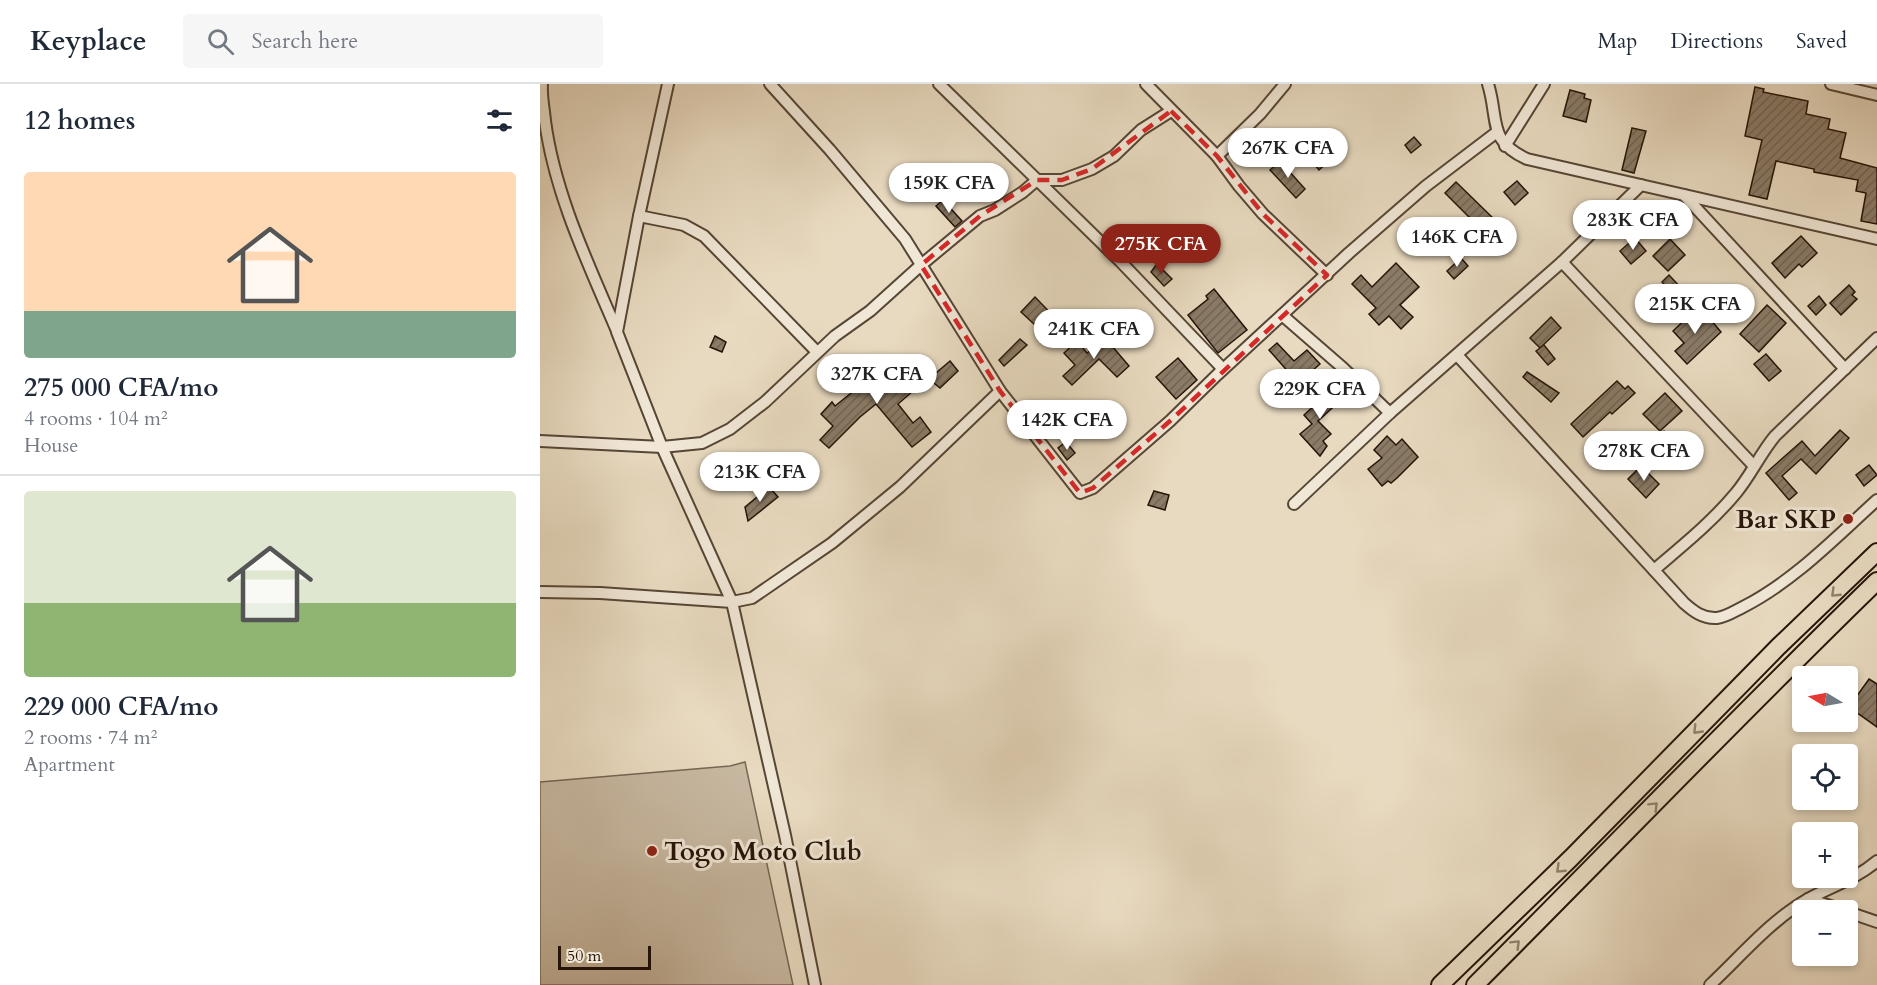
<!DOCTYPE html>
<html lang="en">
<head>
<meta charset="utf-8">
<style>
	:root { --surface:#fff; --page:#f6f6f7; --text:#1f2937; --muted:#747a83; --line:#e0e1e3; --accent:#8f2418 }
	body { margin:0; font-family:Cardo,serif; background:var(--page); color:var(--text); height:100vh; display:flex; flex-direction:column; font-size:22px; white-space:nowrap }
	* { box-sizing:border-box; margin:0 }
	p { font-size:20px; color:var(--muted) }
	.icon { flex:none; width:33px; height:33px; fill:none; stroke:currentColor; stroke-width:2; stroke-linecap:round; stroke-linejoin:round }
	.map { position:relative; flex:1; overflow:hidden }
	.side { display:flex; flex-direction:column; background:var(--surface); width:540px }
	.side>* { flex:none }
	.needle { width:39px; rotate:280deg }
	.buttons { position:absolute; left:1252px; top:582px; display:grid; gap:12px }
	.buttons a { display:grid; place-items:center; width:66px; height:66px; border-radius:6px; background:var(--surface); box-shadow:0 3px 9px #0003; font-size:30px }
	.scale { position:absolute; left:18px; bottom:15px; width:93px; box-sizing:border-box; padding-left:6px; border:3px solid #251407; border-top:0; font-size:16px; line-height:21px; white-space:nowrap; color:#251407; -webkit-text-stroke:4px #f0e7d6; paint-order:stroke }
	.price { position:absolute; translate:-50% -51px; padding:0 14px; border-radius:21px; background:#fff; color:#222; font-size:20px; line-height:39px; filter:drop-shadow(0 2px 3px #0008) }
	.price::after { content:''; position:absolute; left:50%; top:36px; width:18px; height:14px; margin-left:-9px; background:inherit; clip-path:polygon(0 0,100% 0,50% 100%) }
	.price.active { background:var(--accent); color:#fff }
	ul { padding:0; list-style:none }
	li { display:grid; align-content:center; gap:12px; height:318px; padding:0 24px }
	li+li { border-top:2px solid var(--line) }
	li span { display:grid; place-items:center; height:186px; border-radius:6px; color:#555 }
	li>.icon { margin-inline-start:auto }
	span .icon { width:108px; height:108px; fill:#fffc; stroke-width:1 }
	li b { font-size:26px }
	h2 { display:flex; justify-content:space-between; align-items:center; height:72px; padding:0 24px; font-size:26px }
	header { display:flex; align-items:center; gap:36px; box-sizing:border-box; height:84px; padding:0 30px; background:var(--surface); border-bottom:2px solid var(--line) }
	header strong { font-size:28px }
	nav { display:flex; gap:33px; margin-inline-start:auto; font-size:21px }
	.search { width:420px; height:54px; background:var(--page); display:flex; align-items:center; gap:15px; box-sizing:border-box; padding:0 21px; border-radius:6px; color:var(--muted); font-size:22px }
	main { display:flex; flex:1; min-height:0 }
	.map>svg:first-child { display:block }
</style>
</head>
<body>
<header>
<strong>Keyplace</strong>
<div class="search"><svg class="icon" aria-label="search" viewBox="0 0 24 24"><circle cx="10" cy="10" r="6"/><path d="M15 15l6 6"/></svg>Search here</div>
<nav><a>Map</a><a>Directions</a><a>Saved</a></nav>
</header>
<main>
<section class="side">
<h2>12 homes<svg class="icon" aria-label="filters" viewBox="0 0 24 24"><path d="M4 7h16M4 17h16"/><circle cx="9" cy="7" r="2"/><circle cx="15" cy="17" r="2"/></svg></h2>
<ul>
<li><span style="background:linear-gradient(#ffd9b3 75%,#7fa58c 0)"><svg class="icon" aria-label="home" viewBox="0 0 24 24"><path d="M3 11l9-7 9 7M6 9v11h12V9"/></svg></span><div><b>275 000 CFA/mo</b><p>4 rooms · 104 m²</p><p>House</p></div></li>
<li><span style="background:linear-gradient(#dfe7d0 60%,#8fb573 0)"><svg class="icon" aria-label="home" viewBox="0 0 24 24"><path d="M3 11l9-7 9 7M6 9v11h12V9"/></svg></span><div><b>229 000 CFA/mo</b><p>2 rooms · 74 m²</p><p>Apartment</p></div></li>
</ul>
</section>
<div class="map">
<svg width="1337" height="901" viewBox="0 0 1337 901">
	<defs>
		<pattern id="building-hatch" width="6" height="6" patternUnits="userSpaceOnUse" patternTransform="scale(1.5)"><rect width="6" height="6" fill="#8a7b67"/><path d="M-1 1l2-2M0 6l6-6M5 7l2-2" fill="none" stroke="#716453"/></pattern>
	</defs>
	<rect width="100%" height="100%" fill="#e8dac0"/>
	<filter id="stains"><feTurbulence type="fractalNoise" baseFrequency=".00333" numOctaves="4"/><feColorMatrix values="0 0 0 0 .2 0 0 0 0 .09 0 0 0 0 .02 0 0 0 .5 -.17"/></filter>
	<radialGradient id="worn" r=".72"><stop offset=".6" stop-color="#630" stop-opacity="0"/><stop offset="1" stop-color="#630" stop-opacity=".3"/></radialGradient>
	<polygon fill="#c7b8a1" stroke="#766654" stroke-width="1.5" points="205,678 253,901 0,901 0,698 190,682"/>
	<g fill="url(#building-hatch)" stroke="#251407" stroke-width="1.5">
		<polygon points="1215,3 1224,5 1223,8 1268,17 1266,30 1290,35 1288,45 1306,49 1300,74 1337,84 1337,140 1321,137 1326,109 1316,107 1318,96 1274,88 1274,85 1236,77 1227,115 1209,111 1222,56 1205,52"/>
		<polygon points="1030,6 1045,10 1044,14 1051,16 1046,38 1023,32"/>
		<polygon points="1092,44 1106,47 1094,89 1082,86"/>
		<polygon points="742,49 758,67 747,77 731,59"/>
		<polygon points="874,53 881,61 871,69 865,61"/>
		<polygon points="780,64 790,76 779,86 769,74"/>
		<polygon points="740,77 765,105 756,114 730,86"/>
		<polygon points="977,97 988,109 975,121 964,108"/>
		<polygon points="916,98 955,136 944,148 905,109"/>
		<polygon points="403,116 422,137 415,143 396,122"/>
		<polygon points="1261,152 1277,169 1262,183 1259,180 1245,194 1232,179"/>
		<polygon points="1095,154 1106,167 1091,180 1080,167"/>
		<polygon points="1130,155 1145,171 1128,187 1113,172"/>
		<polygon points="921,174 928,182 914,195 907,187"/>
		<polygon points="856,179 879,203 860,221 873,233 861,245 849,232 839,241 829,230 836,224 812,200 821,191 832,203"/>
		<polygon points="617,180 632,195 624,202 611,188"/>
		<polygon points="1129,191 1154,218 1147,225 1122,198"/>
		<polygon points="1309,201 1315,208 1312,211 1317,215 1301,231 1290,219"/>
		<polygon points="674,205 707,246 678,269 648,231 668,215 666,212"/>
		<polygon points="1279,212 1286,221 1276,231 1268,222"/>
		<polygon points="495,213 522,241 509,254 481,228"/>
		<polygon points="1227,221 1246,239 1219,268 1200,250"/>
		<polygon points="1156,225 1167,237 1170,235 1181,248 1147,280 1135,267 1144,259 1133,247"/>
		<polygon points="1011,233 1021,244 1000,264 990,254"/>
		<polygon points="175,252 186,258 182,268 170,263"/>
		<polygon points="480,255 487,261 464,282 459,276"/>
		<polygon points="566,255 589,282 577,293 559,275 532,301 523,292 535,281 524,269 537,257 547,269"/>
		<polygon points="737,259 754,277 767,266 780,280 758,299 729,266"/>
		<polygon points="1004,261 1015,275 1008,281 996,267"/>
		<polygon points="1226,270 1241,287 1229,297 1214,280"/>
		<polygon points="638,274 657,296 636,315 616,293"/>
		<polygon points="410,277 418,287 400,304 389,295"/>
		<polygon points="312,278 330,297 345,286 357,302 375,286 378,289 387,280 395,288 358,320 373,339 380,333 391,348 372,363 336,320 320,333 289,364 280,356 293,342 281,330 292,318 295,322 321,301 305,284"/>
		<polygon points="987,288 1019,309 1011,318 983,293"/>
		<polygon points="1077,297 1085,305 1088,302 1095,309 1072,330 1070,328 1043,353 1031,340"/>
		<polygon points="790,301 802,315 778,337 791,350 783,357 787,362 780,372 760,350 772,340 764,331 778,318 775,314"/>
		<polygon points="1125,309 1142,327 1120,347 1103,330"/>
		<polygon points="1300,346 1309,354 1276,390 1261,375 1242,392 1257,409 1249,416 1226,389 1262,357 1275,372"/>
		<polygon points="1124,347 1135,358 1107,386 1097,375"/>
		<polygon points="847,352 856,361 862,355 878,373 857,394 851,399 848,397 842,402 828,385 842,374 834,366"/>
		<polygon points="526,358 535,369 527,376 518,364"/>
		<polygon points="1329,381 1337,391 1324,402 1316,391"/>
		<polygon points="1101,382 1119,400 1106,414 1088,395"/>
		<polygon points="229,403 238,413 208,437 205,423"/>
		<polygon points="614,407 629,411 625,426 608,421"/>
		<polygon points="1329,595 1337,600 1337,643 1309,623"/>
	</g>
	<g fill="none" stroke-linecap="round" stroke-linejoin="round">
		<defs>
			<g id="minor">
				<path d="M2,0C1,12 4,25 5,37C15,111 48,179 77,247"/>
				<polyline points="128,0 99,132 77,248 122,363 192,518 245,751 275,901"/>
				<polyline points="230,0 290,66 365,155 460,307 540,409 553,404 630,337 678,290 809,169 886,102 957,48"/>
				<polyline points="399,0 580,177 683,285"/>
				<polyline points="606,0 677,72 699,102 723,130 787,191"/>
				<path d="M948,0C959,35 947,57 987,75L1337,155"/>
				<polyline points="1291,0 1337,11"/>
				<polyline points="965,62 1004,0"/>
				<polyline points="677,72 720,30 745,0"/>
				<polyline points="1144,111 1305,285"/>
				<polyline points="99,132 144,141 164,152 277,268"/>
				<polyline points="1022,178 1214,382"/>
				<polyline points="742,231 803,284 850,329"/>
				<path d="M917,271L1144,519C1153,527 1163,535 1177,534C1186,533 1195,527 1203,523C1254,497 1295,454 1337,416"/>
				<polyline points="0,357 122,363 162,359 190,345 225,318 295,252 330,227 381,181 440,132 455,126 483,108 497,96 522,96 552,85 574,72 601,46 631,27"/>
				<polyline points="754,420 850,329 1022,178 1101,101"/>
				<path d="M1114,486C1142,462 1172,438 1196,409C1211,391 1220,370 1235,352L1337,254"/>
				<polyline points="0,508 60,509 192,518 212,514 292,459 360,403 460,307"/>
				<polyline points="1268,815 1303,826"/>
				<polyline points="1308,828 1337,838"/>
				<path d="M1170,901C1201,872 1231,836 1268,815C1292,802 1316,795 1337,777"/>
			</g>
			<g id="primary">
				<polyline points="900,901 1031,774 1238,563 1337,468"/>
				<path d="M935,901C1069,767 1201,629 1337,497"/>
			</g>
		</defs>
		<use href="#minor" stroke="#564635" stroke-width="14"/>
		<use href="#primary" stroke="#251407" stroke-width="20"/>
		<use href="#minor" stroke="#f0e7d6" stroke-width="10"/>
		<use href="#primary" stroke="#e8dac0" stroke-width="16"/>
	</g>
	<defs><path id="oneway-chevron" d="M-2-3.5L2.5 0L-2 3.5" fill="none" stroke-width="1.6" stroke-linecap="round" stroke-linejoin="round" transform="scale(1.5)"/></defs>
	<g stroke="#90816d">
		<use href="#oneway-chevron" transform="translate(1295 509) rotate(136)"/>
		<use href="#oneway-chevron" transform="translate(1157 646) rotate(134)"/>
		<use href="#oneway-chevron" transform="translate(1114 722) rotate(-45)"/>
		<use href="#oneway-chevron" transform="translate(1020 785) rotate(136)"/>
		<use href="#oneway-chevron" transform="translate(976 860) rotate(-45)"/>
	</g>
	<path fill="none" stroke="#d62828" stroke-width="4.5" stroke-dasharray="12 8" stroke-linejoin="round" d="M631,27L677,72L723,130L787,191L630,337L553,404L540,409L460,307L381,181L440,132L497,96H522L552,85Z"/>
	<g fill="#8f2418" stroke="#f0e7d6" stroke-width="2">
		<circle cx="1308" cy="435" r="6"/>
		<circle cx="112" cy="767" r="6"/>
	</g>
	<g text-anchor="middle" stroke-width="6" stroke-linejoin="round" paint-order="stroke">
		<g font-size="26" font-weight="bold" fill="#251407" stroke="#f0e7d6" text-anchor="end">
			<text x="1296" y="444">Bar SKP</text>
			<text x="124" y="776" text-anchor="start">Togo Moto Club</text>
		</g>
	</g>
	<rect width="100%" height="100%" filter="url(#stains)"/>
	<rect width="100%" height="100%" fill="url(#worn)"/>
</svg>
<div class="buttons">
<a><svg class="needle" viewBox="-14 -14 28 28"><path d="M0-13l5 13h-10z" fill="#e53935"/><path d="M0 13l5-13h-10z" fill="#747a83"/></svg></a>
<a><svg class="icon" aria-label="locate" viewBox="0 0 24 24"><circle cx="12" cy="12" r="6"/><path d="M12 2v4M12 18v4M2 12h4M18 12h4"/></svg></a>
<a>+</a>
<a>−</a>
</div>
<div class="scale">50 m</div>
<b class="price" style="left:748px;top:95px">267K CFA</b>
<b class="price" style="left:409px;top:130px">159K CFA</b>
<b class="price" style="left:1093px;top:167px">283K CFA</b>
<b class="price" style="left:917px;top:184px">146K CFA</b>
<b class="price active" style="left:621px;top:191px">275K CFA</b>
<b class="price" style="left:1155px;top:251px">215K CFA</b>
<b class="price" style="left:554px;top:276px">241K CFA</b>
<b class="price" style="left:337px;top:321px">327K CFA</b>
<b class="price" style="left:780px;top:336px">229K CFA</b>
<b class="price" style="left:527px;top:367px">142K CFA</b>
<b class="price" style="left:1104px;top:398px">278K CFA</b>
<b class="price" style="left:220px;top:419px">213K CFA</b>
</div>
</main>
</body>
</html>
